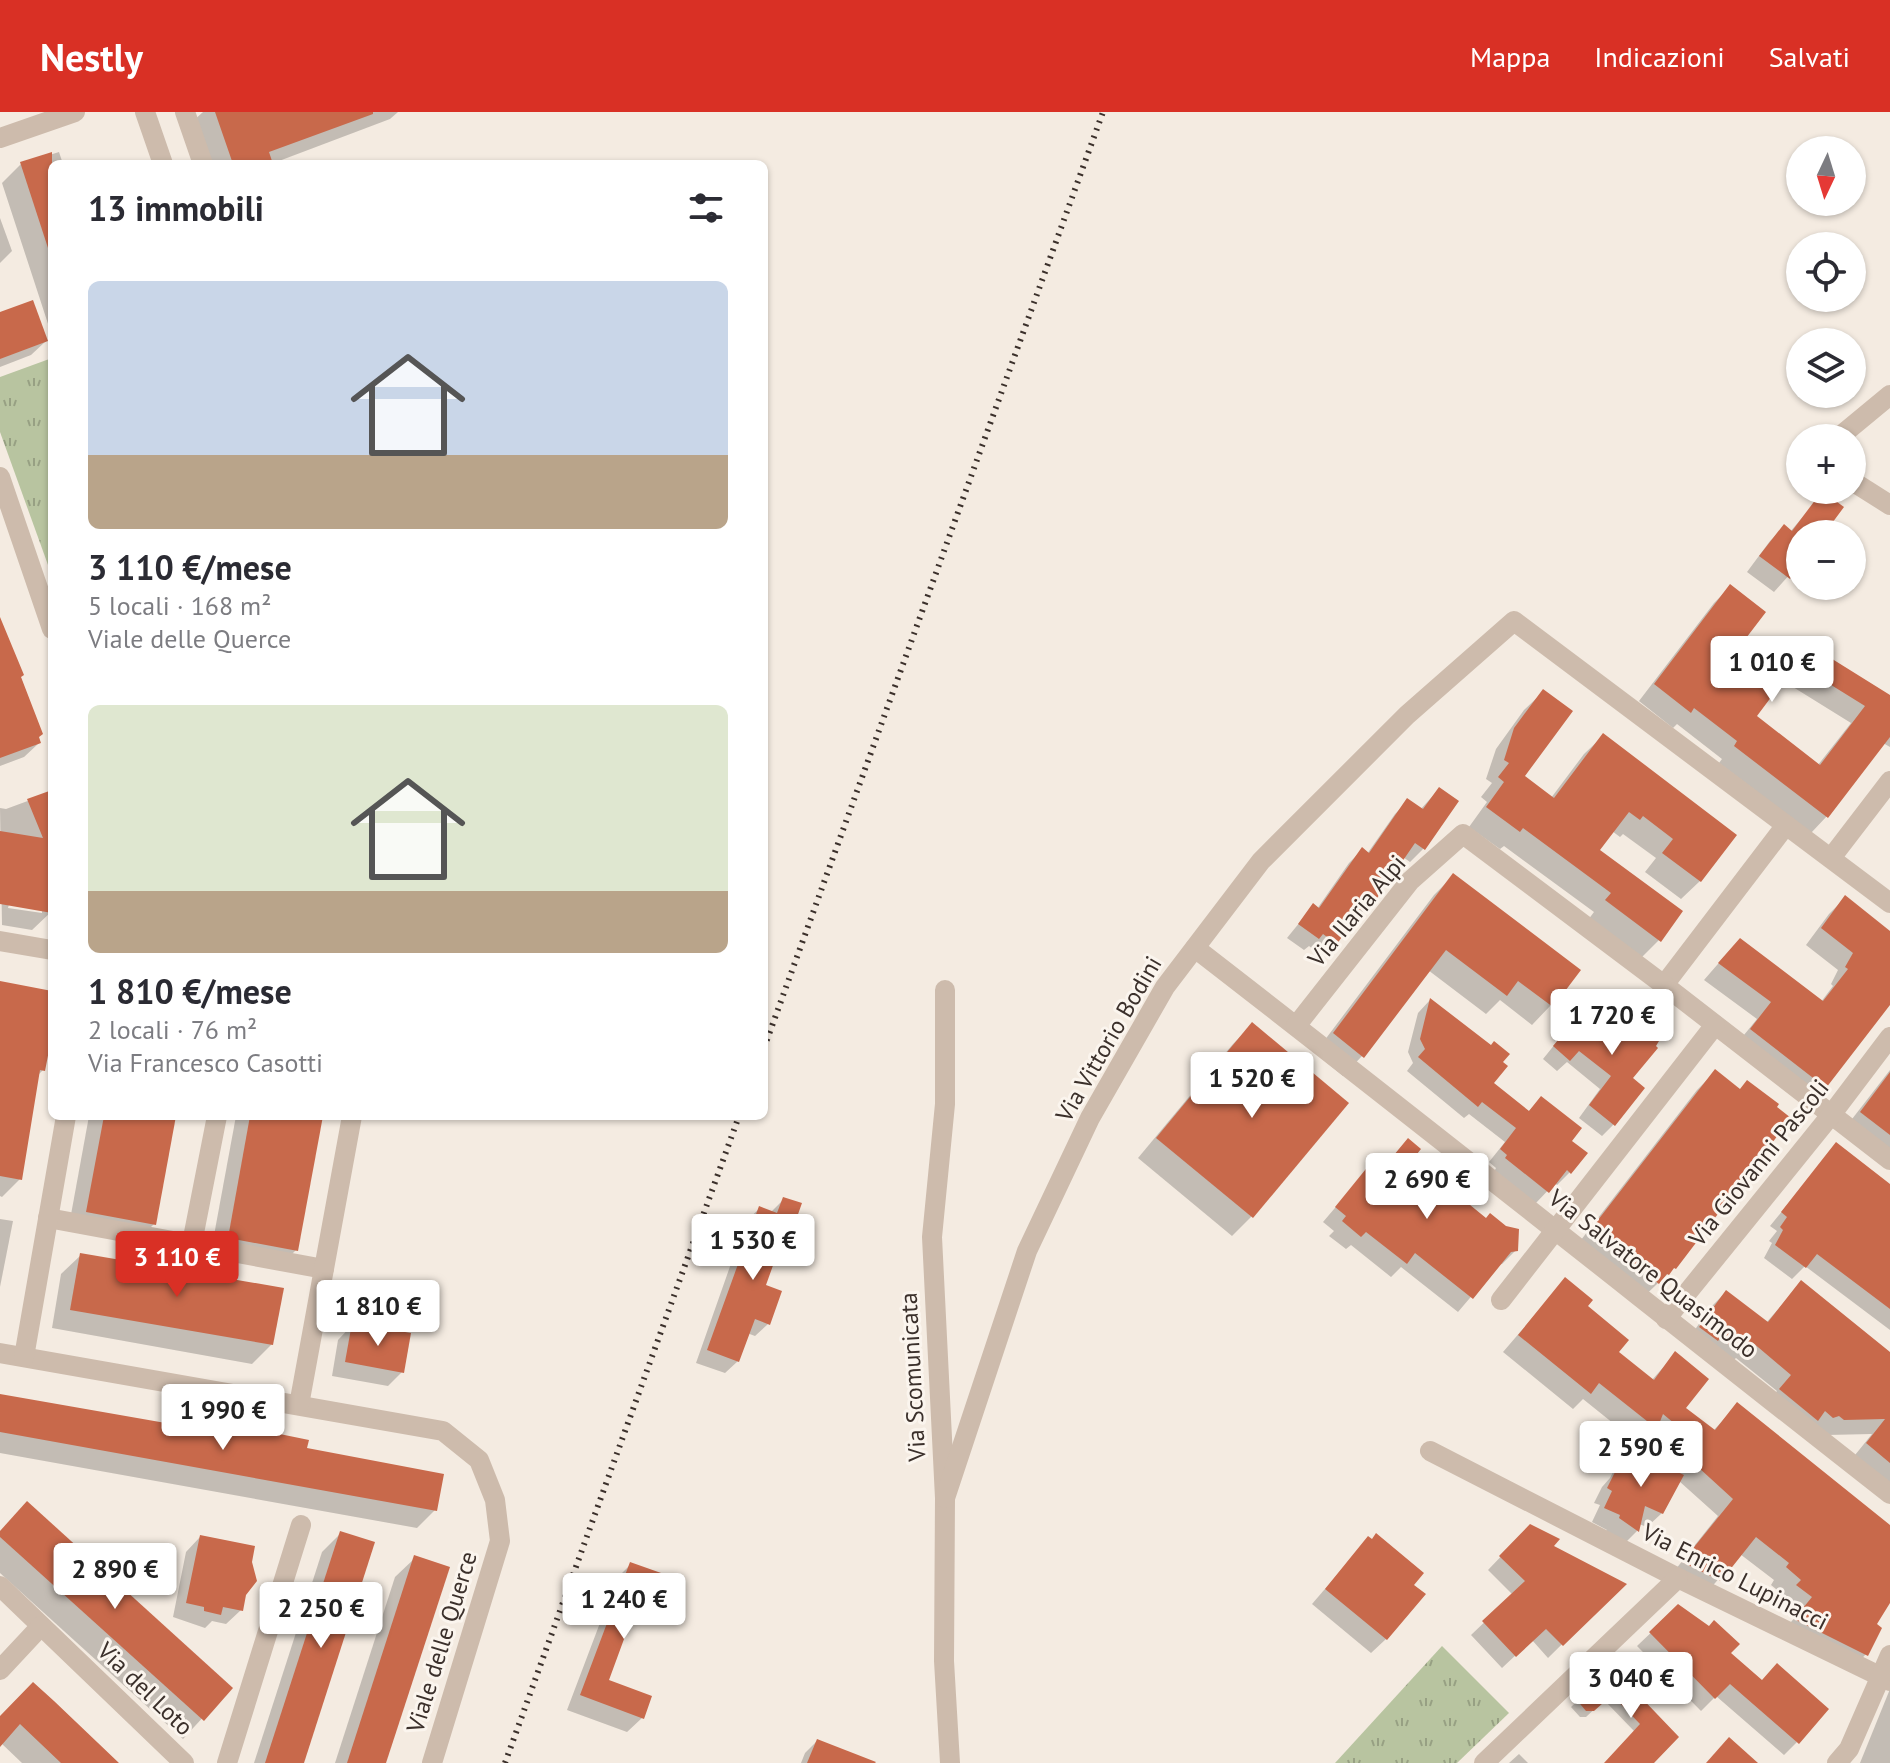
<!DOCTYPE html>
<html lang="it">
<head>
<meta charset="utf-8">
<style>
	:root { --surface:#fff; --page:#f2f2f3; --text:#2b2b33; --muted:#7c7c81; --accent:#d93025 }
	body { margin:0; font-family:"PT Sans",sans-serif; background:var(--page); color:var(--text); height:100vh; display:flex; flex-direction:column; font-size:30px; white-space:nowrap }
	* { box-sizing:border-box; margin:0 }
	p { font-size:26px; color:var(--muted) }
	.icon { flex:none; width:44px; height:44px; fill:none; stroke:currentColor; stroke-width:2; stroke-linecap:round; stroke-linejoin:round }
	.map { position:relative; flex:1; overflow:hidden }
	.drawer { position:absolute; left:48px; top:48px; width:720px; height:960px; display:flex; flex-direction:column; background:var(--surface); border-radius:12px; box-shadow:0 2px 6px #0004 }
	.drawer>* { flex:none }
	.needle { width:52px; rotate:184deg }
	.buttons { position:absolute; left:1786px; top:24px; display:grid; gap:16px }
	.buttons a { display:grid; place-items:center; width:80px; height:80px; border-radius:50%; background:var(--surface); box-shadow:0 2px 6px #0004; font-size:40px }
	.price { position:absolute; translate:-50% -68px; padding:0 18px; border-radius:8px; background:#fff; color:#222; font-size:26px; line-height:52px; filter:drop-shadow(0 2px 4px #0008) }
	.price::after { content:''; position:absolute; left:50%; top:48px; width:24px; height:18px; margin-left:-12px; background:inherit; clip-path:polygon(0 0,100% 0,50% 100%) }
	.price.selected { background:var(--accent); color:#fff }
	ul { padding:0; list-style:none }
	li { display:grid; align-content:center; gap:16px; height:424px; padding:0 40px }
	li span { display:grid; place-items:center; height:248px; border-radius:12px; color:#555 }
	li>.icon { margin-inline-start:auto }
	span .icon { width:144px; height:144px; fill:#fffc; stroke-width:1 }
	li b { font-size:34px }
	h2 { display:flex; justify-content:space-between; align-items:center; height:96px; padding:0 40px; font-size:34px }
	header { display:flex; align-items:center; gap:48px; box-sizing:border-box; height:112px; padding:0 40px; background:var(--accent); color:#fff }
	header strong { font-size:38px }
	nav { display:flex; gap:44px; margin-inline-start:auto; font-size:28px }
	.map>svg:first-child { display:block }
</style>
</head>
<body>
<header>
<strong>Nestly</strong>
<nav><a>Mappa</a><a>Indicazioni</a><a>Salvati</a></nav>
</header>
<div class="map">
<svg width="1890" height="1651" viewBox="0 0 1890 1651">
	<defs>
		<pattern id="grass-tufts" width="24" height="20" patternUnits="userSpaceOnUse" patternTransform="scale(2)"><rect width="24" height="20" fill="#b8c4a0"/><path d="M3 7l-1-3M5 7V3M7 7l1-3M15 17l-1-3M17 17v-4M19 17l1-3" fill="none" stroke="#97a083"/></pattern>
	</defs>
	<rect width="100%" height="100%" fill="#f4ebe1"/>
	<g fill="url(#grass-tufts)">
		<polygon points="52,246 52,464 0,320 0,265"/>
		<polygon points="1442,1534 1509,1601 1457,1651 1335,1651"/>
	</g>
	<g fill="#0003" fill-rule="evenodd">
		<polygon points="203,0 398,0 390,7 271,52 208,52 192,10"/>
		<polygon points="59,40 63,52 52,52 52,224 2,71 21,52"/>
		<polygon points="0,106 12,139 0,151"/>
		<polygon points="0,202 46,229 31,243 0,255"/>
		<polygon points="1822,382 1821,422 1800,422 1800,451 1774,480 1747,460 1770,429 1784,415 1790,420"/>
		<polygon points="1730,475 1738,534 1754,604 1818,653 1851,611 1793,575 1822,543 1890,585 1890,635 1883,631 1827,704 1811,721 1719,651 1722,647 1677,612 1673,616 1639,589 1714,491"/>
		<polygon points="0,517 8,528 40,621 36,625 39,631 24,645 0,654"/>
		<polygon points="1543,580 1522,665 1551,686 1584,642 1603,624 1734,723 1700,769 1681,787 1645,760 1656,746 1623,722 1620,725 1612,719 1598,738 1659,828 1640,847 1588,808 1594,800 1504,734 1500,737 1469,715 1487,690 1481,685 1492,671 1486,667 1496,637 1524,598"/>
		<polygon points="1439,677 1456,689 1423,737 1410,750 1403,745 1371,791 1358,804 1355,802 1335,830 1322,844 1309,834 1304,838 1287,826 1313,794 1317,797 1349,751 1362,738 1367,742 1395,702 1408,689 1420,698"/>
		<path d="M52,680V799L32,818L2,813L0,696L6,697ZM9,792L42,797V801L8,796Z"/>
		<polygon points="1454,763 1551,893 1532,913 1500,888 1486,902 1428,858 1362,944 1343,964 1315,941 1434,783"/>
		<polygon points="1845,786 1890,821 1890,890 1825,975 1809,991 1735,934 1757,907 1704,868 1724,845 1821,890 1833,874 1831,872 1838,858 1806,833 1829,802"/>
		<polygon points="0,871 52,881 52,912 43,958 37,964 20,1067 2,1085 0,1084"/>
		<polygon points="1430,888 1501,951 1491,972 1528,1000 1541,986 1569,1029 1570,1060 1557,1073 1555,1071 1535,1092 1494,1060 1496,1056 1489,1050 1505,1030 1469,1002 1464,1006 1407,959 1413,951 1408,940 1418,901"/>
		<polygon points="1252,913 1347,991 1251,1105 1232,1124 1138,1046 1233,932"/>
		<polygon points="1568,916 1593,916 1630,966 1613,1013 1602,1024 1579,1006 1600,977 1567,950 1557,959 1543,947"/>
		<polygon points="1890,958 1890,1057 1842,1020"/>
		<polygon points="1715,960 1674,1156 1639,1189 1574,1137 1697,978"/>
		<polygon points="89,1004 174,1004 154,1112 135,1131 68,1119"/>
		<polygon points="236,1004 321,1004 296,1138 277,1157 210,1145"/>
		<polygon points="1408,1028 1410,1047 1516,1138 1502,1152 1498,1153 1458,1200 1401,1155 1391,1165 1351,1133 1346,1137 1329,1124 1334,1119 1323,1110 1374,1050 1382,1057"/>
		<polygon points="1837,1032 1890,1074 1890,1218 1805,1154 1792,1167 1764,1146 1772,1131 1769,1129 1777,1119 1770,1114"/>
		<polygon points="784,1087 794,1107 785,1116 764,1174 768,1212 755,1224 747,1221 738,1249 725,1261 696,1251 746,1109 759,1097 770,1101"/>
		<polygon points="0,1107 13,1109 0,1175"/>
		<polygon points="81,1143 272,1232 252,1252 52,1216 61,1162"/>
		<polygon points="1565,1168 1617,1240 1652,1268 1675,1242 1683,1296 1713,1319 1737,1293 1890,1428 1890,1487 1875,1512 1866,1542 1850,1559 1779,1524 1797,1503 1782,1490 1786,1485 1771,1473 1774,1468 1740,1442 1703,1485 1668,1467 1718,1404 1679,1369 1662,1401 1647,1415 1639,1412 1637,1419 1623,1433 1605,1420 1607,1418 1592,1410 1600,1393 1594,1391 1602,1375 1610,1366 1616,1354 1630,1340 1674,1360 1683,1348 1650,1321 1639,1332 1583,1287 1573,1297 1503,1240"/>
		<polygon points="1801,1171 1890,1243 1890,1382 1851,1348 1872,1322 1827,1323 1765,1294 1777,1279 1736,1246 1725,1256 1685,1232 1710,1196 1726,1180 1766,1211"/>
		<polygon points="352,1213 402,1260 388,1274 332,1264 338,1228"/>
		<polygon points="0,1284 212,1321 220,1313 435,1398 417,1416 0,1341"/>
		<polygon points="1530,1414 1551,1435 1623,1472 1548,1546 1532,1528 1502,1556 1471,1523 1513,1483 1488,1458"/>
		<polygon points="0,1420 230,1576 183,1627 0,1461"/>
		<polygon points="341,1421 302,1651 254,1651 322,1440"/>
		<polygon points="200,1425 244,1483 241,1498 226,1512 212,1509 205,1516 173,1505 186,1440"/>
		<polygon points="1368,1427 1412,1473 1386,1527 1371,1541 1312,1492"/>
		<polygon points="415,1446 384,1651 335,1651 395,1465"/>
		<polygon points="631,1452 668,1488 654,1502 634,1495 606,1569 642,1606 627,1620 567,1598 617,1466"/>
		<polygon points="1678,1495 1728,1541 1797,1630 1784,1643 1716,1584 1701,1599 1637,1534"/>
		<polygon points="1611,1557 1676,1625 1651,1651 1606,1651 1635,1620 1604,1588 1586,1605 1580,1605 1571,1595"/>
		<polygon points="33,1572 117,1651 22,1651 0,1630 0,1606"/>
		<polygon points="1890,1577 1890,1651 1860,1651"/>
		<polygon points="817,1629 873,1651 801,1651 805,1641"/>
		<polygon points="1519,1642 1528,1651 1509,1651"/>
	</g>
	<g fill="#c8694b">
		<polygon points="215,0 373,0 373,2 269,40 273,52 233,52"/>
		<polygon points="52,40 52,135 48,136 20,50"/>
		<polygon points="33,188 48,229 0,247 0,200"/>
		<polygon points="1822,379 1844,395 1824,422 1797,422 1800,424 1800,454 1790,467 1759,444 1784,412 1792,419"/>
		<polygon points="1730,472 1766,500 1740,534 1784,568 1757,604 1820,653 1865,594 1807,558 1821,540 1890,583 1890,625 1828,706 1734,634 1737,629 1694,596 1691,601 1654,572"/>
		<polygon points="0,505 24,563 21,565 43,622 39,625 41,631 0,646"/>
		<polygon points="1543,577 1573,599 1525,664 1554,686 1603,621 1737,723 1701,770 1662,741 1673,727 1643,704 1640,708 1629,700 1600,738 1683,799 1661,830 1605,788 1611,781 1523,716 1520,720 1486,695 1504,670 1498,665 1509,651 1504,648 1514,616"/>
		<polygon points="1439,675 1459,689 1425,738 1415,731 1373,792 1367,788 1337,832 1323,822 1319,827 1298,812 1313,791 1319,796 1362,735 1369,741 1407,686 1423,697"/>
		<polygon points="52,678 52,801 0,792 0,719 43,726 27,687"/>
		<polygon points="1453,761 1581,858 1553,895 1518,869 1507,884 1446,838 1364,946 1333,921"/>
		<polygon points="1845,783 1890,819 1890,893 1826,976 1750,917 1771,890 1718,851 1740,826 1823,889 1848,857 1845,855 1853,841 1821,816"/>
		<polygon points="0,869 52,879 52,923 45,959 40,958 22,1068 0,1064"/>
		<polygon points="1430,886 1491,933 1494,929 1510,942 1503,950 1508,954 1494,971 1529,999 1541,984 1582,1016 1572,1029 1588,1041 1571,1062 1567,1058 1549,1081 1505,1046 1507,1043 1500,1037 1516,1016 1482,990 1478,995 1418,945 1425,937 1420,927"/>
		<polygon points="1613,891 1659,929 1656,934 1658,936 1633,966 1645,976 1615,1014 1589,993 1611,964 1579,939 1570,949 1553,934 1580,902 1594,914"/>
		<polygon points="1252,910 1349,991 1253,1106 1156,1026"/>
		<polygon points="1715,957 1740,977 1747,968 1779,992 1777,995 1791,1006 1676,1157 1674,1156 1669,1163 1667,1162 1659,1172 1591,1117"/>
		<polygon points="1890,960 1890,1023 1860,1000"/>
		<polygon points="104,1004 176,1004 156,1113 86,1100"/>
		<polygon points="250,1004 323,1004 298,1139 228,1126"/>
		<polygon points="1408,1026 1421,1037 1413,1047 1436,1066 1445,1063 1448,1075 1486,1106 1490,1101 1506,1114 1519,1117 1518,1139 1511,1140 1473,1187 1415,1141 1407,1152 1366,1120 1361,1125 1342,1109 1346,1104 1335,1095 1374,1047 1384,1055"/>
		<polygon points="1836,1030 1890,1072 1890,1197 1817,1142 1806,1156 1775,1133 1783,1118 1780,1115 1787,1105 1781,1100"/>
		<polygon points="783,1085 802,1091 796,1108 790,1106 766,1173 782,1179 770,1213 755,1207 739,1250 707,1238 759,1094 777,1101"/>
		<polygon points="80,1141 284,1176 273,1233 70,1198"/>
		<polygon points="1565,1165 1593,1188 1588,1194 1629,1228 1619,1240 1654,1268 1675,1239 1709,1267 1686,1296 1715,1318 1737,1290 1890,1413 1890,1491 1877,1512 1882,1516 1868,1544 1794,1507 1812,1485 1796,1473 1801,1468 1786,1455 1789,1451 1756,1425 1721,1469 1682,1450 1733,1387 1687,1345 1698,1331 1663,1302 1657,1317 1599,1271 1591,1282 1518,1223"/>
		<polygon points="1801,1168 1890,1240 1890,1351 1866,1331 1885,1307 1844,1308 1839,1304 1833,1306 1825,1299 1818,1309 1779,1277 1791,1263 1752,1230 1742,1242 1720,1226 1718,1229 1699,1215 1726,1178 1768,1210"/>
		<polygon points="352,1211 411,1221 404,1261 345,1250"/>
		<polygon points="0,1282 217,1320 219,1311 265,1319 309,1328 307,1336 444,1362 437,1399 0,1320"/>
		<polygon points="1630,1338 1684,1363 1663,1402 1645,1394 1639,1420 1619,1406 1620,1403 1604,1396 1612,1379 1607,1376 1616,1358 1619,1360"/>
		<polygon points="27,1389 233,1576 204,1609 0,1425 0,1419"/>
		<polygon points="1530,1412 1560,1427 1554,1434 1627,1472 1563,1534 1546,1517 1516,1545 1482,1509 1525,1469 1499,1444"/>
		<polygon points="340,1419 375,1430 304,1651 265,1651"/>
		<polygon points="1376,1421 1424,1461 1414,1473 1426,1482 1387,1528 1325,1477 1368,1424 1372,1427"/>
		<polygon points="200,1423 255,1434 252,1450 257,1469 246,1483 243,1499 223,1495 221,1503 204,1499 204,1495 186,1491"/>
		<polygon points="414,1443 450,1455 386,1651 347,1651"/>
		<polygon points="630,1450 678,1467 670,1489 642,1478 609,1568 652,1584 644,1607 580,1583"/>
		<polygon points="1678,1492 1709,1514 1714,1508 1740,1532 1731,1541 1762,1568 1777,1551 1829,1597 1799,1632 1730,1572 1715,1587 1649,1520"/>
		<polygon points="1611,1554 1679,1625 1654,1651 1604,1651 1640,1612 1612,1583 1594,1599 1586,1599 1576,1587"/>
		<polygon points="33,1570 54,1589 119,1651 61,1651 20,1612 0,1635 0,1604"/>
		<polygon points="1729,1625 1758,1651 1706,1651"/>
		<polygon points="817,1627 876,1650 875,1651 807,1651"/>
	</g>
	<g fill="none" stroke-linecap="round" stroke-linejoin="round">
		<g stroke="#cdbbac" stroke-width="20">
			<polyline points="145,0 163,52"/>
			<polyline points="185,0 203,52"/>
			<polyline points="0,26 75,0"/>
			<polyline points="1838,326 1890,283"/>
			<polyline points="0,365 52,517"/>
			<polyline points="1852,369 1890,393"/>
			<polyline points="1831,746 1890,669"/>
			<polyline points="0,829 52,838"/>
			<path d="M1195,836C1428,1016 1658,1200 1890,1382"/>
			<polyline points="1664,873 1786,713"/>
			<polyline points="945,878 945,992 932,1125 945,1386 944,1549 950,1651"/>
			<polyline points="1296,914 1410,769 1463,722 1664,873 1890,1048"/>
			<polyline points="48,1106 324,1157"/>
			<polyline points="192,1131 217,1004"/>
			<polyline points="1501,1188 1715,913"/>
			<polyline points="1666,1207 1831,1003 1890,925"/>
			<polyline points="0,1241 443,1319 479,1348 495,1388 500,1429 432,1651"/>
			<polyline points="24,1245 66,1004"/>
			<polyline points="299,1293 352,1004"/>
			<polyline points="1430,1339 1678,1466 1890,1569"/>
			<polyline points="945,1386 1027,1139 1090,1006 1165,875 1261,749 1407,603 1514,509 1890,791"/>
			<polyline points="0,1474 184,1651"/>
			<polyline points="0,1558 41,1514"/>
			<polyline points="227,1651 301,1413"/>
			<polyline points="1484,1651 1678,1466"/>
			<polyline points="1837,1651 1849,1637 1890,1543"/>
		</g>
		<g stroke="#3b302b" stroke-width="6" stroke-dasharray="2 6" stroke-linecap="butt">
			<polyline points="764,936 1103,0"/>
			<polyline points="505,1651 739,1004"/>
		</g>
	</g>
	<g text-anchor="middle" stroke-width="6" stroke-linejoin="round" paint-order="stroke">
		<g font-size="24" fill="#3b302b" stroke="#fbf5ee">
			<text transform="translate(1357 799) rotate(-50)" y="8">Via Ilaria Alpi</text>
			<text transform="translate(1109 927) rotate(-60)" y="8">Via Vittorio Bodini</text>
			<text transform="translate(1759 1051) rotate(-51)" y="8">Via Giovanni Pascoli</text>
			<text transform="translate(1653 1162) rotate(38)" y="8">Via Salvatore Quasimodo</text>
			<text transform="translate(913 1265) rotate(-93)" y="8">Via Scomunicata</text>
			<text transform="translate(1735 1465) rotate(27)" y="8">Via Enrico Lupinacci</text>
			<text transform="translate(442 1530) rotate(-73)" y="8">Viale delle Querce</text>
			<text transform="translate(145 1577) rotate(44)" y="8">Via del Loto</text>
		</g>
	</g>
</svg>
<div class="buttons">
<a><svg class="needle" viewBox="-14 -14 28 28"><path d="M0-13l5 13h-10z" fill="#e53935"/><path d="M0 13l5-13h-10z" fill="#7c7c81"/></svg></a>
<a><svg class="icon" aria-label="locate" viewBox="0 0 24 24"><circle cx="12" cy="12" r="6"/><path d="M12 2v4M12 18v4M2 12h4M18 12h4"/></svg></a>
<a><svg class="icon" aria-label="layers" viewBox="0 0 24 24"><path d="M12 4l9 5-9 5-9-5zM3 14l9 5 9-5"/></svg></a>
<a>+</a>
<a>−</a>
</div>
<b class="price" style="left:1772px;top:592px">1 010 €</b>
<b class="price" style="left:1612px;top:945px">1 720 €</b>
<b class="price" style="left:1252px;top:1008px">1 520 €</b>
<b class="price" style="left:1427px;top:1109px">2 690 €</b>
<b class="price" style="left:753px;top:1170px">1 530 €</b>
<b class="price selected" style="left:177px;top:1187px">3 110 €</b>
<b class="price" style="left:378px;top:1236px">1 810 €</b>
<b class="price" style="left:223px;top:1340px">1 990 €</b>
<b class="price" style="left:1641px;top:1377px">2 590 €</b>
<b class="price" style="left:115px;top:1499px">2 890 €</b>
<b class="price" style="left:624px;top:1529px">1 240 €</b>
<b class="price" style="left:321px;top:1538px">2 250 €</b>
<b class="price" style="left:1631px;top:1608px">3 040 €</b>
<section class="drawer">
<h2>13 immobili<svg class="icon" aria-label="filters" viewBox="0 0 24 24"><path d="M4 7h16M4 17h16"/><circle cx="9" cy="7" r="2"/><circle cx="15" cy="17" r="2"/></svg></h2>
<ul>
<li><span style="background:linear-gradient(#c9d6e8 70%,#b9a48a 0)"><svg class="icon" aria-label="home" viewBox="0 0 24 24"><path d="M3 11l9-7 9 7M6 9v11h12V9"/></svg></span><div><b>3 110 €/mese</b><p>5 locali · 168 m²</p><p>Viale delle Querce</p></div></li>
<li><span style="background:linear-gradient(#dfe7d0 75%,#b9a48a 0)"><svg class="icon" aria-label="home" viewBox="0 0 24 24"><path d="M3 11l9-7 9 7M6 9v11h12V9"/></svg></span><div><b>1 810 €/mese</b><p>2 locali · 76 m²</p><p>Via Francesco Casotti</p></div></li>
</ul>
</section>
</div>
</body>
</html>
